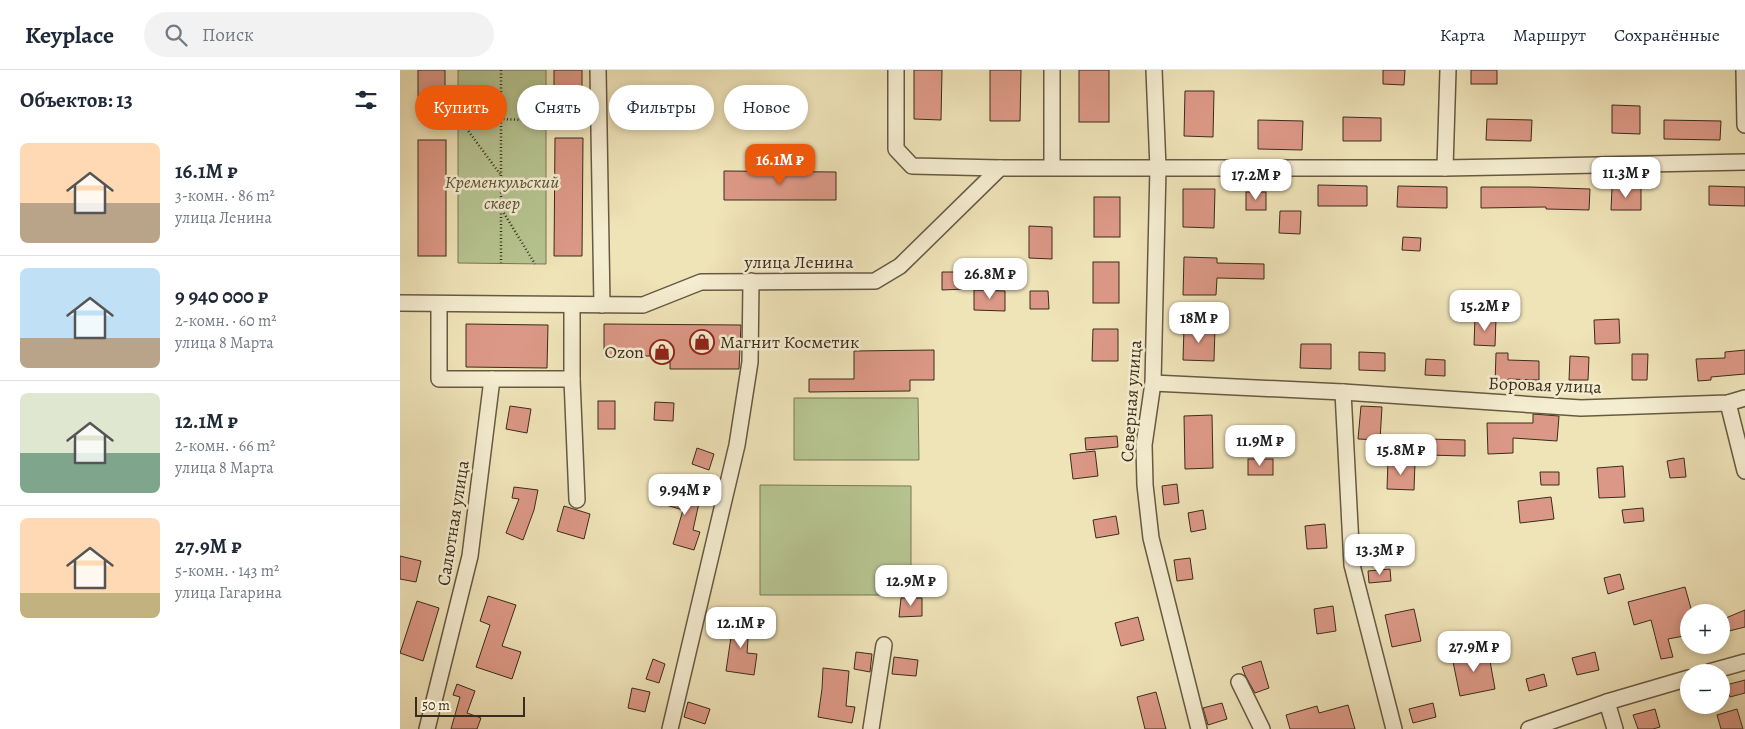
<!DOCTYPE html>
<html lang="ru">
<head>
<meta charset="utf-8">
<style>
	:root { --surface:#fff; --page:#f2f2f3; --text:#1f2937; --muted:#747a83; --line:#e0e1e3; --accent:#ea580c }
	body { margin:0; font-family:Alegreya,serif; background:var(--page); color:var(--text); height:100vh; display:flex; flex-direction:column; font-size:19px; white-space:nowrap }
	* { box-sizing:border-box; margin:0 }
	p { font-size:16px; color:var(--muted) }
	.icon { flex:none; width:28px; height:28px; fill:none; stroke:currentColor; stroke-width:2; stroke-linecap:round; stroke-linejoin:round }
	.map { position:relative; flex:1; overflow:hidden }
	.side { display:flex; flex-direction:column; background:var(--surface); width:400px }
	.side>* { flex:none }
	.top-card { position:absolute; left:15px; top:15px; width:475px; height:45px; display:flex; gap:10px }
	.controls { position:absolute; left:1280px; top:534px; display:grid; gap:10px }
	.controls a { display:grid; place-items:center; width:50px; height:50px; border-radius:50%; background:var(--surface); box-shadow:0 2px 8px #0003; font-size:25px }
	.scale { position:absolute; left:15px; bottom:12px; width:110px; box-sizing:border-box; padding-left:5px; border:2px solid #3a2c1a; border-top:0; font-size:14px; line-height:18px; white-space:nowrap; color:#3a2c1a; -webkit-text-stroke:4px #f5edd1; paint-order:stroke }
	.price { position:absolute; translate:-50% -42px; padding:0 11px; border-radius:10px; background:#fff; color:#222; font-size:16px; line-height:32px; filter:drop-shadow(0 1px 2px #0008) }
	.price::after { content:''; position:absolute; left:50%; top:30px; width:15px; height:11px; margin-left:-8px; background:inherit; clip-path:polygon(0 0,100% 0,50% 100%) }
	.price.active { background:var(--accent); color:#fff }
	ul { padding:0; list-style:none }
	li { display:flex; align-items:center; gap:15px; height:125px; padding:0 20px }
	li+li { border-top:1px solid var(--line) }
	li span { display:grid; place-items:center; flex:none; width:140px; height:100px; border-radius:8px; color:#555 }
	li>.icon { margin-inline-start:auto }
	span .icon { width:60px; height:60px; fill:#fffc; stroke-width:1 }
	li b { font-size:21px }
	h2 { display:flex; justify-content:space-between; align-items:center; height:60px; padding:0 20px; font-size:21px }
	.pill { padding:0 18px; border-radius:22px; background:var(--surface); box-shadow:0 2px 8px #0003; font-size:18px; line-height:45px }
	.pill.active { background:var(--accent); color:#fff }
	header { display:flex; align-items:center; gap:30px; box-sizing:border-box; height:70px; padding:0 25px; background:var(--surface); border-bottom:1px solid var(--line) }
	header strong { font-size:24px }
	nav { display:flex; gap:28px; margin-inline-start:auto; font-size:18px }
	.search { width:350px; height:45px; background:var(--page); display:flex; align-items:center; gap:12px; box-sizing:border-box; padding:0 18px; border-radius:28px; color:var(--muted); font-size:19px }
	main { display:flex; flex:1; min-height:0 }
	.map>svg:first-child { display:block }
</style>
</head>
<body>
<header>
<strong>Keyplace</strong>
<div class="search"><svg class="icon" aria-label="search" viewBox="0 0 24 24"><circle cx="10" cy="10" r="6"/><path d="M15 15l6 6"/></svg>Поиск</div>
<nav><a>Карта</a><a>Маршрут</a><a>Сохранённые</a></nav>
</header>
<main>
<section class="side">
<h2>Объектов: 13<svg class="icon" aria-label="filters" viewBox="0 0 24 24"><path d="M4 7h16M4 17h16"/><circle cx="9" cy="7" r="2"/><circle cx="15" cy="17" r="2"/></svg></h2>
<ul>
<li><span style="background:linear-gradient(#ffd9b3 60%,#b9a48a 0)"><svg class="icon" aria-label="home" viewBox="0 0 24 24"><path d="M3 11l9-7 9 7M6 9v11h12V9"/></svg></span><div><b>16.1M ₽</b><p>3-комн. · 86 m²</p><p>улица Ленина</p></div></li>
<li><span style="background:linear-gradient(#bfe0f5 70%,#b9a48a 0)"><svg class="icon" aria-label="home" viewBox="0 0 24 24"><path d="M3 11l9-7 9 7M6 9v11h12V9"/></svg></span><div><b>9 940 000 ₽</b><p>2-комн. · 60 m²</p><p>улица 8 Марта</p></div></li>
<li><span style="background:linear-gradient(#dfe7d0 60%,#7fa58c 0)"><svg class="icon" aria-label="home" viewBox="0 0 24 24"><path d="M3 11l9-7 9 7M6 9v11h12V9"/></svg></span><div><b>12.1M ₽</b><p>2-комн. · 66 m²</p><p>улица 8 Марта</p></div></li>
<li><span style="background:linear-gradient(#ffd9b3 75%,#c2b280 0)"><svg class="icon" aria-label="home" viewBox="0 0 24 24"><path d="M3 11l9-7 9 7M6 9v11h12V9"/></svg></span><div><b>27.9M ₽</b><p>5-комн. · 143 m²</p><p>улица Гагарина</p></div></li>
</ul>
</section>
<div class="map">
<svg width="1345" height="659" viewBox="0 0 1345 659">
	<rect width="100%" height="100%" fill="#efe3b8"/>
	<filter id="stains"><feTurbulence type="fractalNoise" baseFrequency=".004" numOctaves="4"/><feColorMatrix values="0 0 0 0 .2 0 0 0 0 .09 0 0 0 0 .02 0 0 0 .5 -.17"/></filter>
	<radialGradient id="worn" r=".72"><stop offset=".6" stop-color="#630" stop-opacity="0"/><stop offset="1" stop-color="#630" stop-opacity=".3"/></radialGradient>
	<g fill="#b6c491" stroke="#787856">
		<polygon points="58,0 146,0 146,194 58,193"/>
		<polygon points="394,328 518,328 519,390 394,390"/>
		<polygon points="360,415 511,416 511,525 360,525"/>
	</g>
	<g fill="#dc9886" stroke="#3a2c1a">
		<rect x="18" y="0" width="27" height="27"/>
		<rect x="154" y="0" width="28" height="24"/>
		<polygon points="514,0 542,0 541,50 514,49"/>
		<polygon points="590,0 621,0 620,51 590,51"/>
		<rect x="679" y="0" width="30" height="52"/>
		<polygon points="983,0 1005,0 1004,15 983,14"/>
		<rect x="1071" y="0" width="26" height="14"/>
		<polygon points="785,21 814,21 813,67 784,66"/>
		<polygon points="1212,35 1240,36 1240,64 1212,63"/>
		<polygon points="943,47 981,48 981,71 943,71"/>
		<polygon points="1087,49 1132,50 1131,71 1086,70"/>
		<polygon points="858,50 903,51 902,80 858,79"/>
		<polygon points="1264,50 1321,51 1320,70 1264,69"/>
		<polygon points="155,68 183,68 182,186 154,186"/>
		<rect x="18" y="70" width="28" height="116"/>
		<polygon points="324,101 436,102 436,130 324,130"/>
		<polygon points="918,115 967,116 967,136 918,136"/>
		<polygon points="998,116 1047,117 1047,138 997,137"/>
		<polygon points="1309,116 1345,117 1345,136 1309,135"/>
		<polygon points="1081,117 1130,117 1190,119 1189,140 1146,139 1146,137 1081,138"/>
		<polygon points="1212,118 1241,118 1241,140 1211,140"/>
		<polygon points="783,119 815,119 814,158 783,157"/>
		<rect x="846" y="122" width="20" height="18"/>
		<rect x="694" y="127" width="26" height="40"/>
		<polygon points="880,141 901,141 900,164 879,163"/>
		<polygon points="629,156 652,157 652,189 629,188"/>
		<polygon points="1003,167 1021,168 1020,181 1002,180"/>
		<polygon points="784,187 817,188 817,193 864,194 864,209 817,208 816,225 783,225"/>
		<rect x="693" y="192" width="26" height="41"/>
		<polygon points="542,202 566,202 566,219 542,220"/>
		<polygon points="574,220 605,221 605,241 574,240"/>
		<polygon points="630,221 648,221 649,239 630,239"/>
		<polygon points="1075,248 1096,249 1095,276 1074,275"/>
		<polygon points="1219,249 1220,273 1195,274 1194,250"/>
		<polygon points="66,254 148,255 147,298 66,297"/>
		<polygon points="204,254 341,255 339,299 270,299 270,286 204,286"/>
		<polygon points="784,257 815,257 814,291 783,290"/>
		<polygon points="693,259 718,259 718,291 692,291"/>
		<polygon points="901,274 931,274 931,299 900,298"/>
		<polygon points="534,280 534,310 510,310 510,321 409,322 409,309 454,309 454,281"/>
		<polygon points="1345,280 1345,304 1311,307 1311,310 1298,311 1296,289 1325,288 1325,282"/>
		<polygon points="959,282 985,283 985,301 959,300"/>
		<polygon points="1096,283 1108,283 1108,290 1139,291 1139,310 1108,309 1108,314 1095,314"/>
		<polygon points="1232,284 1248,284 1247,310 1232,310"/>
		<polygon points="1170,286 1189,287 1188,310 1169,310"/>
		<polygon points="1026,289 1045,290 1045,306 1025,305"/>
		<rect x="198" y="331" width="17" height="28"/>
		<polygon points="255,332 274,333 273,351 254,350"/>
		<polygon points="110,336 131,339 127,363 106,359"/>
		<polygon points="961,336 982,337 980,370 958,369"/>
		<polygon points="1133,344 1159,346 1157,371 1113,368 1113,383 1088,384 1087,353 1133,353"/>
		<polygon points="812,345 813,398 785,399 784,346"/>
		<polygon points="717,366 718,377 686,380 685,368"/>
		<polygon points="1027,369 1065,370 1065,386 1027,385"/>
		<polygon points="297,378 314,384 309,400 292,394"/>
		<polygon points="695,381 698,406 673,409 670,384"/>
		<polygon points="1284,388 1286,407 1270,408 1267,391"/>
		<rect x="848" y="389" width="25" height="16"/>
		<polygon points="988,391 1015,392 1014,420 987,419"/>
		<polygon points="1223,396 1225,427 1199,428 1197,398"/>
		<polygon points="1140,402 1159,402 1159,415 1141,415"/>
		<polygon points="777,414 779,433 764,435 762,416"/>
		<polygon points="114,417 138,420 134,440 123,470 106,463 119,429 112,428"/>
		<polygon points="271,417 301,424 293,460 300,462 294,480 273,474 283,440 266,435"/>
		<polygon points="1151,427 1154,449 1120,453 1118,431"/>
		<polygon points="164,436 190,444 184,469 157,461"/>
		<polygon points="1243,438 1244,451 1224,453 1222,440"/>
		<polygon points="803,440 806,459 791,462 788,443"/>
		<polygon points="716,446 719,464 696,468 693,450"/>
		<polygon points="925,454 927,478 907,479 905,456"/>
		<polygon points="0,486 21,491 16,512 0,509"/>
		<polygon points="790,488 793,509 777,511 774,490"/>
		<polygon points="990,499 991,511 969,513 968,501"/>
		<polygon points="1220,504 1224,519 1208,524 1204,508"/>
		<polygon points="1285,517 1292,542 1289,542 1289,565 1268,569 1273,587 1261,589 1251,550 1234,555 1228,532"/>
		<polygon points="88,526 116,535 102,576 121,582 112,609 76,597 90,555 80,551"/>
		<polygon points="501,528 522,528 522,546 499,547"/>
		<polygon points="17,531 39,538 23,591 0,583"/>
		<polygon points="933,536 936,561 917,564 914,539"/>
		<polygon points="1014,539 1021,571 992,577 985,545"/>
		<polygon points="1345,540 1345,557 1321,563 1321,550"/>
		<polygon points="338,542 350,543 347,583 357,584 354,605 326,601 331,567 335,568"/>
		<polygon points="738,547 744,570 721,576 715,553"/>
		<polygon points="1088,580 1095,619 1060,626 1052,587"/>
		<polygon points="456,582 472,584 470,602 454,599"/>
		<polygon points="1195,582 1199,600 1177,605 1172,588"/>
		<polygon points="494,587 518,590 516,606 492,604"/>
		<polygon points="253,589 265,594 259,613 246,609"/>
		<polygon points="861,591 869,618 855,623 845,605 842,597"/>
		<polygon points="423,598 449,601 446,636 455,637 452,653 418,647 422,619"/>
		<polygon points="1144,604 1147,616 1129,621 1126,609"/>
		<polygon points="1345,610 1345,623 1330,627 1326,615"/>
		<polygon points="57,614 75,621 67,643 81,648 77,659 51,659 60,627 53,625"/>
		<polygon points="232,618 250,622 245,642 228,638"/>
		<polygon points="756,622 766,659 745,659 737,627"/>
		<polygon points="288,632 310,639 305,654 284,647"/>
		<polygon points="822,633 827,649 808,655 803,638"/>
		<polygon points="1033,633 1036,647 1013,653 1009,639"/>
		<polygon points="948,635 955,659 890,659 886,645 917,636 919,643"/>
		<polygon points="1255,639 1260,657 1253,659 1238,659 1233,645"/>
		<polygon points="1337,639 1343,659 1321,659 1317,645"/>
	</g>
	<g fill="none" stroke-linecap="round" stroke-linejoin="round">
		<defs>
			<g id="minor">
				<polyline points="198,0 202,235"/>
				<polyline points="496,0 496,79 512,96 600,98"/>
				<polyline points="652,0 652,97"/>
				<polyline points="754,0 758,98 753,313 744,375 745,415 751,468 799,659"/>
				<polyline points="1344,0 1345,55"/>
				<polyline points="1045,98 1048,0"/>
				<polyline points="0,233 243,235 301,212 475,211 500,196 600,98 1045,98 1345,92"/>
				<polyline points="39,234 39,309 172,309 172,235"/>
				<polyline points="172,309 177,430"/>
				<polyline points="753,313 943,322 1181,338 1328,333 1345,328"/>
				<polyline points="943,322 952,495 994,659"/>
				<polyline points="1328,333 1345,401"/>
				<polyline points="1309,602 1345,592"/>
				<polyline points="839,612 862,659"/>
				<polyline points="1207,632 1215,659"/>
				<polyline points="27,659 70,486 92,309"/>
				<polyline points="270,659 337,375 350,292 351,211"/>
				<polyline points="471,659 484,575"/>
				<polyline points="1129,659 1207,632 1289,608"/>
			</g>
		</defs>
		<use href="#minor" stroke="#675a42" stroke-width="18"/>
		<g stroke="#3a2c1a" stroke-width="2.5" stroke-dasharray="1 2.5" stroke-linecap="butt">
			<polyline points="101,0 101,193"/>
			<polyline points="58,47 146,51"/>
			<polyline points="58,47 100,104"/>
			<polyline points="102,140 135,194"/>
		</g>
		<use href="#minor" stroke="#f5edd1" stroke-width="15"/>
	</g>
	<defs>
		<symbol id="shop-ring" viewBox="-11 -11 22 22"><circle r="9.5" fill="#f5edd1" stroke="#8f2418" stroke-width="1.5"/><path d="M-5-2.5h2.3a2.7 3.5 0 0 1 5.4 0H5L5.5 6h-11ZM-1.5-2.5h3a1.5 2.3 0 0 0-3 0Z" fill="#8f2418"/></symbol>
	</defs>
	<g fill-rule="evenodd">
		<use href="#shop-ring" x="288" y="258" width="28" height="28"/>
		<use href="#shop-ring" x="248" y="268" width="28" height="28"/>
	</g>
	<g text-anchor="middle" stroke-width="5" stroke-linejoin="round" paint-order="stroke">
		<g font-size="18" font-style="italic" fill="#595238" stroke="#f5edd1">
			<text x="102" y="118">Кременкульский<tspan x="102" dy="21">сквер</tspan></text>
		</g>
		<g font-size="18" fill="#3a2c1a" stroke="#f5edd1">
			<text x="399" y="198">улица Ленина</text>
			<text transform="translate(1145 315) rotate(2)" y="6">Боровая улица</text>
			<text transform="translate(731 331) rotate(-86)" y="6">Северная улица</text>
			<text transform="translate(53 453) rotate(-81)" y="6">Салютная улица</text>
		</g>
		<g font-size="18" fill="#3a2c1a" stroke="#f5edd1" text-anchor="start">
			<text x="320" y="278">Магнит Косметик</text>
			<text x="244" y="288" text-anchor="end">Ozon</text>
		</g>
	</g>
	<rect width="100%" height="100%" filter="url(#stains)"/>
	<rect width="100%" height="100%" fill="url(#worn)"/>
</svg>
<div class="controls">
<a>+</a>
<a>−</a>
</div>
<div class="scale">50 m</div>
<b class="price active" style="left:380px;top:116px">16.1M ₽</b>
<b class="price" style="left:1226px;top:129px">11.3M ₽</b>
<b class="price" style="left:856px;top:131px">17.2M ₽</b>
<b class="price" style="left:590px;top:230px">26.8M ₽</b>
<b class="price" style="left:1085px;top:262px">15.2M ₽</b>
<b class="price" style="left:799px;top:274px">18M ₽</b>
<b class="price" style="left:860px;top:397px">11.9M ₽</b>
<b class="price" style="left:1001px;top:406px">15.8M ₽</b>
<b class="price" style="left:285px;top:446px">9.94M ₽</b>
<b class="price" style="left:980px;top:506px">13.3M ₽</b>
<b class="price" style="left:511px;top:537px">12.9M ₽</b>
<b class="price" style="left:341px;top:579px">12.1M ₽</b>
<b class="price" style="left:1074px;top:603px">27.9M ₽</b>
<div class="top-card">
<a class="pill active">Купить</a>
<a class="pill">Снять</a>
<a class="pill">Фильтры</a>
<a class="pill">Новое</a>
</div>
</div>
</main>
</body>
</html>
